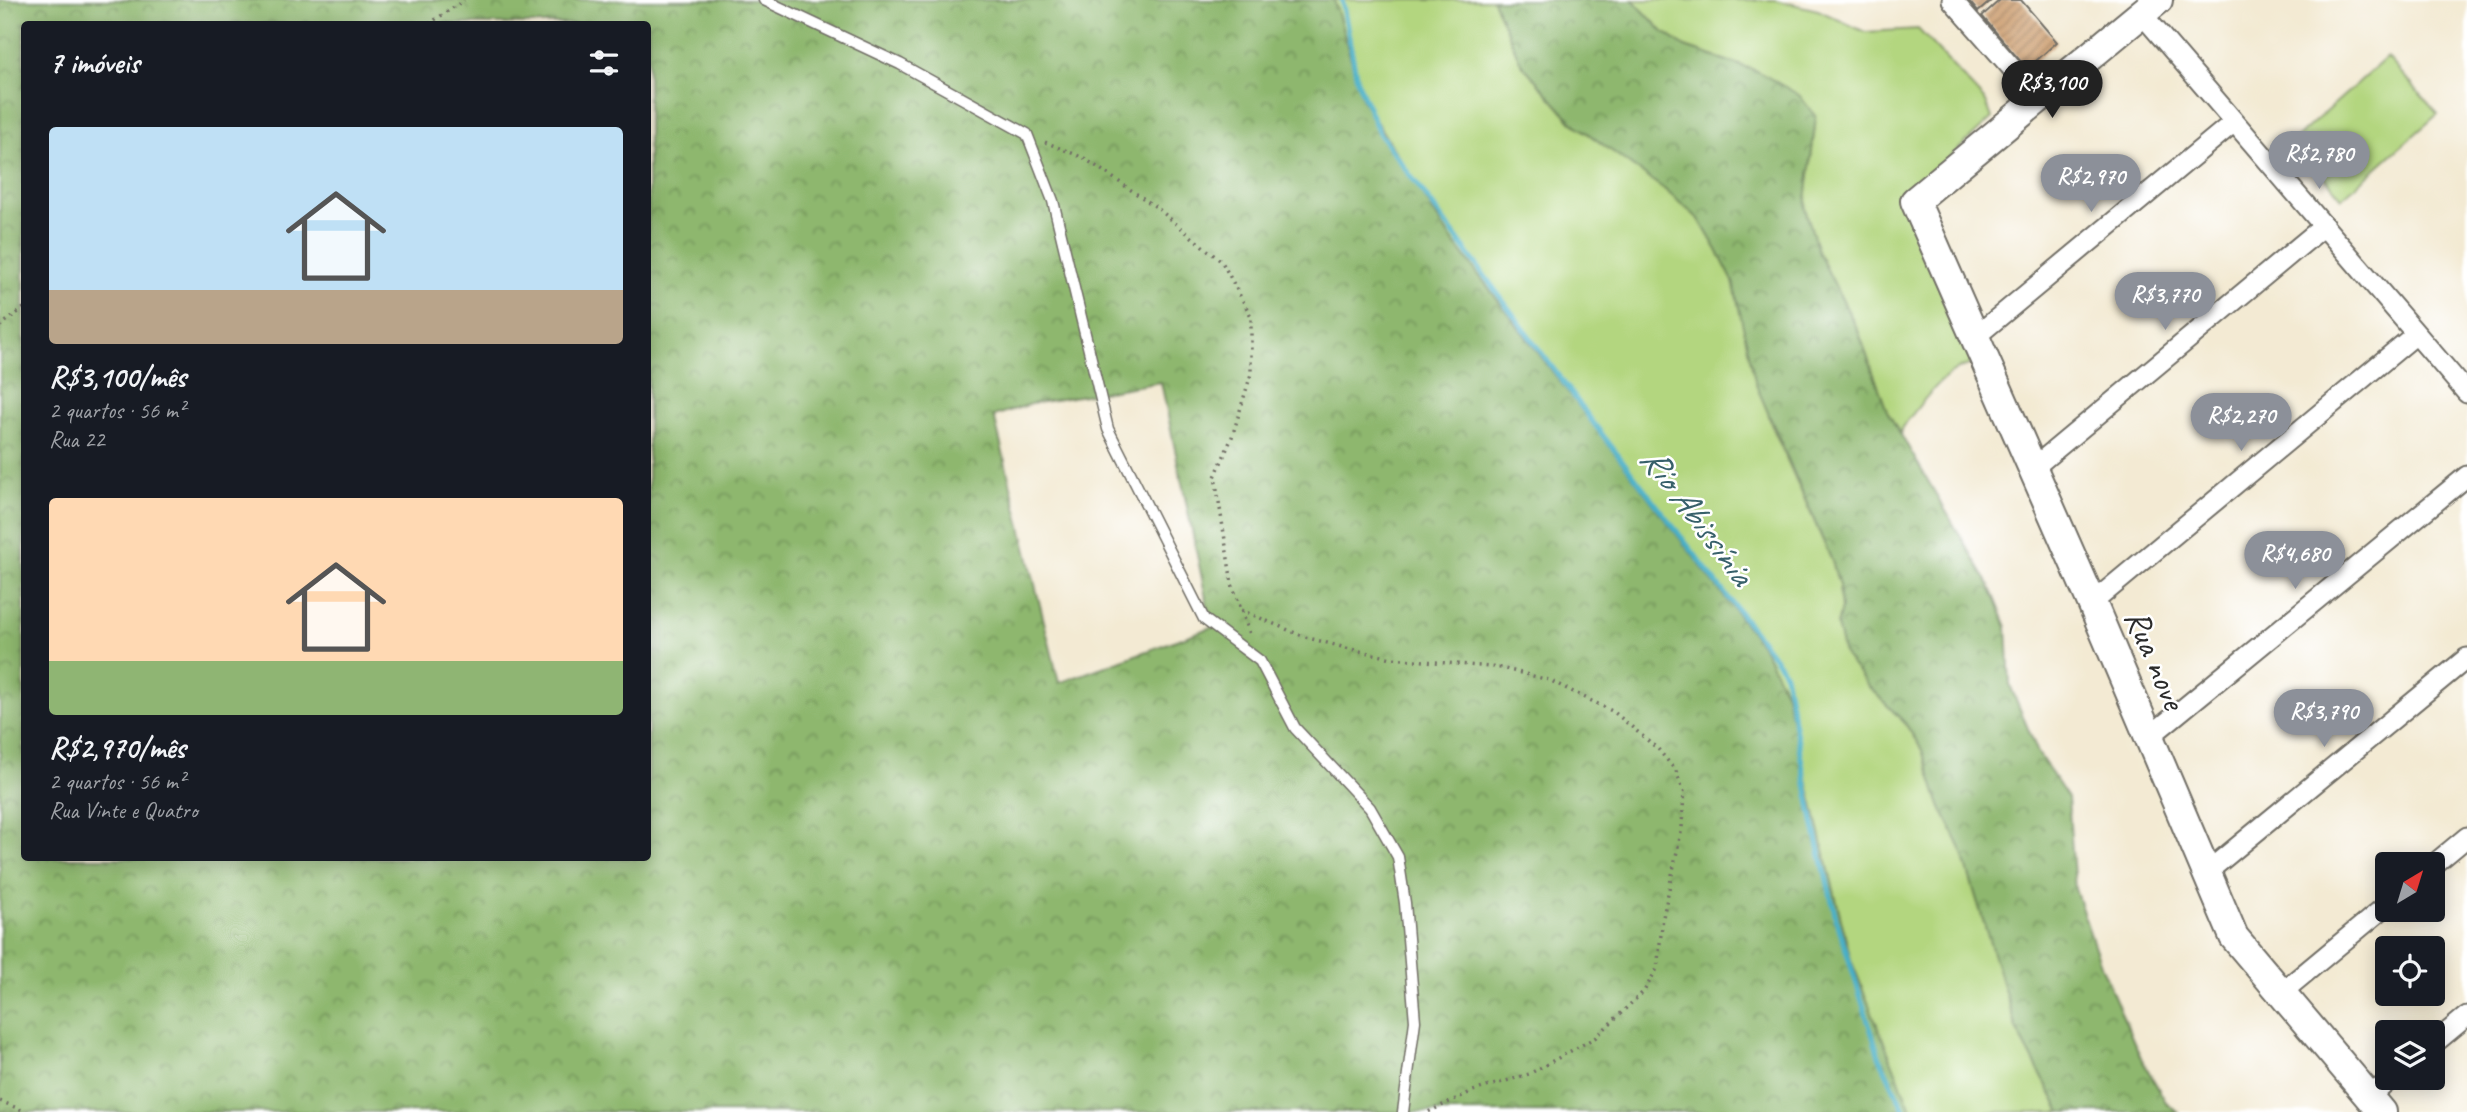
<!DOCTYPE html>
<html lang="pt">
<head>
<meta charset="utf-8">
<style>
	:root { --surface:#171b24; --page:#242831; --text:#f1f3f6; --muted:#9ea1a6; --accent:#8c9099 }
	body { margin:0; font-family:Caveat,sans-serif; background:var(--page); color:var(--text); height:100vh; display:flex; flex-direction:column; font-size:26px; white-space:nowrap }
	* { box-sizing:border-box; margin:0 }
	p { font-size:23px; color:var(--muted) }
	.icon { flex:none; width:38px; height:38px; fill:none; stroke:currentColor; stroke-width:2; stroke-linecap:round; stroke-linejoin:round }
	.map { position:relative; flex:1; overflow:hidden }
	.panel { position:absolute; left:21px; top:21px; width:630px; height:840px; display:flex; flex-direction:column; background:var(--surface); border-radius:7px; box-shadow:0 4px 18px #0003 }
	.panel>* { flex:none }
	.needle { width:46px; rotate:38deg }
	.tools { position:absolute; left:2375px; top:852px; display:grid; gap:14px }
	.tools a { display:grid; place-items:center; width:70px; height:70px; border-radius:7px; background:var(--surface); box-shadow:0 4px 18px #0003; font-size:35px }
	.price { position:absolute; translate:-50% -60px; padding:0 16px; border-radius:24px; background:var(--accent); color:#fff; font-size:23px; line-height:46px; filter:drop-shadow(0 2px 4px #0008) }
	.price::after { content:''; position:absolute; left:50%; top:42px; width:21px; height:16px; margin-left:-10px; background:inherit; clip-path:polygon(0 0,100% 0,50% 100%) }
	.price.selected { background:#222; color:#fff }
	ul { padding:0; list-style:none }
	li { display:grid; align-content:center; gap:14px; height:371px; padding:0 28px }
	li span { display:grid; place-items:center; height:217px; border-radius:7px; color:#555 }
	li>.icon { margin-inline-start:auto }
	span .icon { width:126px; height:126px; fill:#fffc; stroke-width:1 }
	li b { font-size:30px }
	h2 { display:flex; justify-content:space-between; align-items:center; height:84px; padding:0 28px; font-size:30px }
	.map>svg:first-child { display:block }
</style>
</head>
<body>
<div class="map">
<svg width="2467" height="1112" viewBox="0 0 2467 1112">
	<defs>
		<pattern id="forest-crowns" width="20" height="18" patternUnits="userSpaceOnUse" patternTransform="scale(1.75)"><rect width="20" height="18" fill="#8eb76e"/><path d="M2 6a3 3 0 1 1 6 0M12 15a3 3 0 1 1 6 0" fill="none" stroke="#74955b"/></pattern>
		<pattern id="building-hatch" width="6" height="6" patternUnits="userSpaceOnUse" patternTransform="scale(1.75)"><rect width="6" height="6" fill="#cea175"/><path d="M-1 1l2-2M0 6l6-6M5 7l2-2" fill="none" stroke="#a78360"/></pattern>
	</defs>
	<rect width="100%" height="100%" fill="#fff"/>
	<filter id="ink" filterUnits="userSpaceOnUse"><feTurbulence type="fractalNoise" baseFrequency=".0143" numOctaves="2"/><feDisplacementMap in="SourceGraphic" scale="14" xChannelSelector="R" yChannelSelector="G"/><feConvolveMatrix kernelMatrix="1 2 1 2 8 2 1 2 1" color-interpolation-filters="sRGB"/></filter>
	<filter id="wash" filterUnits="userSpaceOnUse"><feTurbulence type="fractalNoise" baseFrequency=".00686" numOctaves="4" result="noise"/><feDisplacementMap in="SourceGraphic" scale="28" xChannelSelector="R" yChannelSelector="G"/><feGaussianBlur stdDeviation="1.57" result="paint"/><feColorMatrix in="noise" values="0 0 0 0 0 0 0 0 0 0 0 0 0 0 0 0 0 1.4 0 .05"/><feComposite in="paint" operator="in"/></filter>
	<g filter="url(#wash)">
		<rect width="100%" height="100%" fill="#f3ead3"/>
		<g fill="#b3d67f" stroke="#6f8055" stroke-width="2">
			<polygon points="1334,0 1493,0 1521,63 1572,122 1664,189 1699,219 1717,250 1733,281 1771,424 1832,561 1839,585 1841,608 1837,626 1868,686 1905,723 1922,750 1939,803 1962,851 2016,1028 2061,1112 1912,1112 1851,960 1785,691 1764,650 1449,236 1363,101"/>
			<path d="M1633,0H1776L1818,10L1865,32L1918,29L1986,102L1992,118L1906,198L1979,363C1945,365 1922,404 1902,427L1900,434L1887,411L1859,333L1819,254L1805,209L1816,117L1757,71L1685,47L1661,30Z"/>
			<polygon points="2387,57 2438,114 2342,198 2294,140"/>
		</g>
		<g fill="url(#forest-crowns)" stroke="#5c714c" stroke-width="2" fill-rule="evenodd">
			<path d="M0,0H1334L1363,101L1449,236L1764,649L1785,691L1851,960L1912,1112H0ZM24,24H648V858H24ZM1161,382L1212,627L1059,683L994,416L1031,404Z"/>
			<polygon points="1493,0 1633,0 1661,30 1685,47 1757,71 1799,95 1816,117 1805,208 1819,254 1859,333 1887,411 1991,588 2007,627 2010,685 2038,753 2068,798 2075,889 2102,968 2140,1056 2166,1102 2178,1112 2061,1112 2016,1028 1962,851 1939,803 1922,750 1905,723 1868,686 1844,654 1837,626 1841,608 1839,585 1832,561 1756,385 1733,281 1717,250 1699,219 1664,189 1572,122 1521,63"/>
		</g>
		<g fill="none" stroke-linecap="round" stroke-linejoin="round">
			<polyline stroke="#49b0c8" stroke-width="5" points="1342,0 1357,80 1379,133 1595,425 1780,665 1785,674 1814,826 1836,918 1879,1056 1905,1112"/>
		</g>
		<g id="blocks">
			<g fill="url(#building-hatch)">
				<polygon points="1968,0 1992,0 1978,12"/>
				<polygon points="2000,0 2021,0 2057,42 2027,69 1982,16"/>
			</g>
		</g>
	</g>
	<g filter="url(#ink)">
		<use href="#blocks" fill-opacity="0" stroke="#716e66" stroke-width="2"/>
		<g fill="none" stroke-linecap="round" stroke-linejoin="round">
			<defs>
				<polyline id="lane" points="764,0 900,64 1027,134 1053,201 1108,429 1204,619 1260,661 1295,728 1370,808 1398,857 1405,903 1415,1021 1403,1112"/>
				<g id="street">
					<polyline points="1952,0 2039,99"/>
					<polyline points="2142,14 2467,393"/>
					<polyline points="1975,337 2234,122"/>
					<polyline points="2032,469 2324,226"/>
					<polyline points="2092,603 2416,334"/>
					<polyline points="2149,737 2467,476"/>
					<polyline points="2432,866 2467,837"/>
					<polyline points="2207,872 2467,658"/>
					<polyline points="2281,993 2387,905"/>
					<polyline points="2432,1045 2467,1016"/>
					<polyline points="2369,1097 2392,1078"/>
				</g>
				<polyline id="secondary" points="2158,0 1915,201 2092,603 2234,937 2382,1112"/>
			</defs>
			<use href="#lane" stroke="#716e66" stroke-width="13"/>
			<use href="#street" stroke="#716e66" stroke-width="23"/>
			<use href="#secondary" stroke="#716e66" stroke-width="32"/>
			<g stroke="#716e66" stroke-width="3.5" stroke-dasharray="2 5" stroke-linecap="butt">
				<polyline points="429,24 464,0"/>
				<polyline points="1045,142 1084,158 1156,207 1222,262 1251,316 1251,374 1232,437 1215,477 1232,584 1251,637"/>
				<polyline points="0,326 24,308"/>
				<polyline points="1241,610 1305,637 1346,648 1392,658 1501,668 1549,680 1614,712 1658,749 1676,771 1684,792 1682,828 1663,917 1657,969 1644,991 1596,1037 1529,1074 1473,1091 1428,1112"/>
				<polyline points="0,1101 27,1112"/>
			</g>
			<use href="#lane" stroke="#fff" stroke-width="10"/>
			<use href="#street" stroke="#fff" stroke-width="19"/>
			<use href="#secondary" stroke="#fff" stroke-width="28"/>
		</g>
	</g>
	<g text-anchor="middle" stroke-width="5" stroke-linejoin="round" paint-order="stroke">
		<g font-size="35" fill="#2b2b2b" stroke="#fff">
			<text transform="translate(2156 659) rotate(67)" y="12">Rua nove</text>
		</g>
		<g font-size="37" font-style="italic" fill="#37606a" stroke="#fff">
			<text transform="translate(1698 515) rotate(53)" y="13">Rio Abissínia</text>
		</g>
	</g>
</svg>
<div class="tools">
<a><svg class="needle" viewBox="-14 -14 28 28"><path d="M0-13l5 13h-10z" fill="#e53935"/><path d="M0 13l5-13h-10z" fill="#9ea1a6"/></svg></a>
<a><svg class="icon" aria-label="locate" viewBox="0 0 24 24"><circle cx="12" cy="12" r="6"/><path d="M12 2v4M12 18v4M2 12h4M18 12h4"/></svg></a>
<a><svg class="icon" aria-label="layers" viewBox="0 0 24 24"><path d="M12 4l9 5-9 5-9-5zM3 14l9 5 9-5"/></svg></a>
</div>
<b class="price selected" style="left:2052px;top:120px">R$3,100</b>
<b class="price" style="left:2319px;top:191px">R$2,780</b>
<b class="price" style="left:2091px;top:214px">R$2,970</b>
<b class="price" style="left:2165px;top:332px">R$3,770</b>
<b class="price" style="left:2241px;top:453px">R$2,270</b>
<b class="price" style="left:2295px;top:591px">R$4,680</b>
<b class="price" style="left:2324px;top:749px">R$3,790</b>
<section class="panel">
<h2>7 imóveis<svg class="icon" aria-label="filters" viewBox="0 0 24 24"><path d="M4 7h16M4 17h16"/><circle cx="9" cy="7" r="2"/><circle cx="15" cy="17" r="2"/></svg></h2>
<ul>
<li><span style="background:linear-gradient(#bfe0f5 75%,#b9a48a 0)"><svg class="icon" aria-label="home" viewBox="0 0 24 24"><path d="M3 11l9-7 9 7M6 9v11h12V9"/></svg></span><div><b>R$3,100/mês</b><p>2 quartos · 56 m²</p><p>Rua 22</p></div></li>
<li><span style="background:linear-gradient(#ffd9b3 75%,#8fb573 0)"><svg class="icon" aria-label="home" viewBox="0 0 24 24"><path d="M3 11l9-7 9 7M6 9v11h12V9"/></svg></span><div><b>R$2,970/mês</b><p>2 quartos · 56 m²</p><p>Rua Vinte e Quatro</p></div></li>
</ul>
</section>
</div>
</body>
</html>
